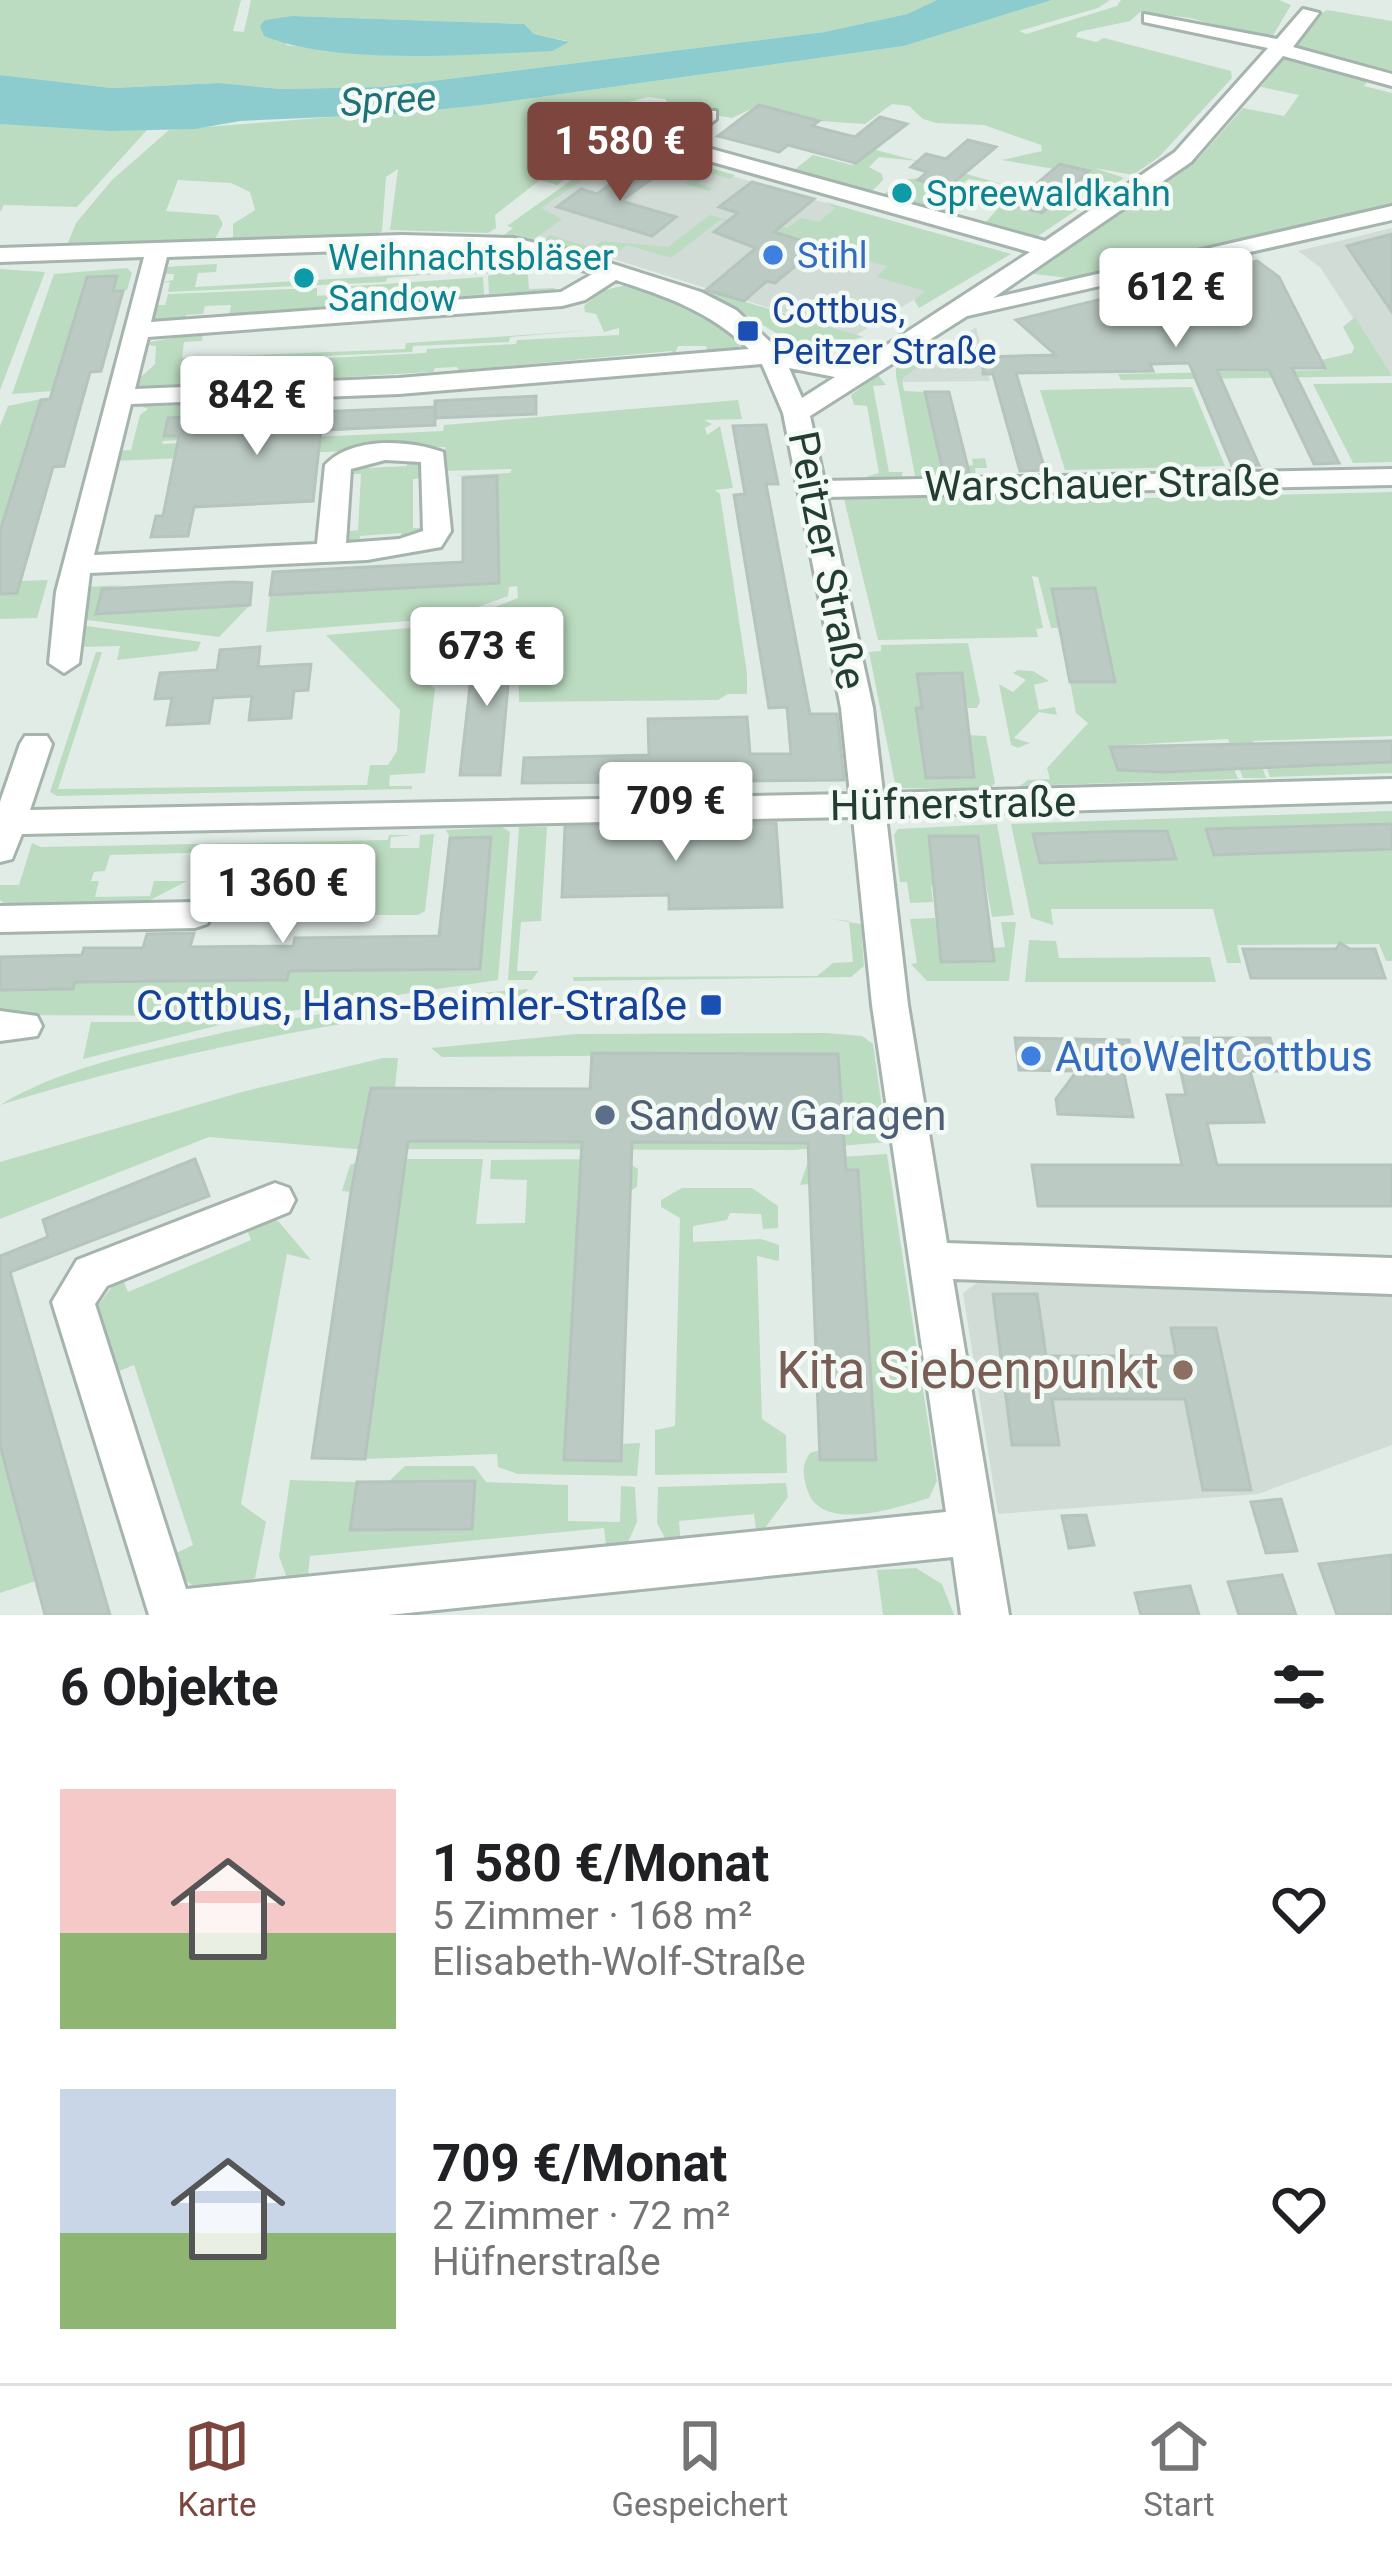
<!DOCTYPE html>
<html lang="de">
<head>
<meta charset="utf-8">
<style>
	:root { --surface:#fff; --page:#f2f2f2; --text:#202124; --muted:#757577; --line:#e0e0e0; --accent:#7c463f }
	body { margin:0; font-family:Roboto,sans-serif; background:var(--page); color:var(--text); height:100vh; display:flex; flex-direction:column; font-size:45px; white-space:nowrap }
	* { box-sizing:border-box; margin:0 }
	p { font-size:39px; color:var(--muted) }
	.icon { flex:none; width:66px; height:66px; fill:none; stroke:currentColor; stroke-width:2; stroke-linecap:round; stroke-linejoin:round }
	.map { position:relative; height:1615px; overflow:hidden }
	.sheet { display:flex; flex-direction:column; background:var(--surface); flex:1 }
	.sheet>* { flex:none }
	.price { position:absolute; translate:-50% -102px; padding:0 27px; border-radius:12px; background:#fff; color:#222; font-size:39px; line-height:78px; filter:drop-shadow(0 3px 6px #0008) }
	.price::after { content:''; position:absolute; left:50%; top:72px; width:36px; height:27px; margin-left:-18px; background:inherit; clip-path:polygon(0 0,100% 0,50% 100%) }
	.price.current { background:var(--accent); color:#fff }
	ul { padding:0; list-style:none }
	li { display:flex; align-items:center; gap:36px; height:300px; padding:0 60px }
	li span { display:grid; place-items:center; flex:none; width:336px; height:240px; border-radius:0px; color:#555 }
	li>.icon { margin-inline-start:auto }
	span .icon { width:144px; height:144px; fill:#fffc; stroke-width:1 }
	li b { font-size:51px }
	h2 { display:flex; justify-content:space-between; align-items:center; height:144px; padding:0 60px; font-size:51px }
	.tabs { display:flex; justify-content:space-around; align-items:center; height:168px; border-top:3px solid var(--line); background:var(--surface); font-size:33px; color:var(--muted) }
	.tabs a { display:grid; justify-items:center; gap:6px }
	.tabs .current { color:var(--accent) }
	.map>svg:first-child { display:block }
</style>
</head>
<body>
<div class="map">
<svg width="1392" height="1615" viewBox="0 0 1392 1615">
	<rect width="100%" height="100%" fill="#e2ece7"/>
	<g fill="#d1dcd6">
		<polygon points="625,145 839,207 1011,254 943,282 856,335 508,226"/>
		<polygon points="1392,228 1392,375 1390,375 1320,267 1298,251"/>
		<polygon points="976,327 990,381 902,382 901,379"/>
		<polygon points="983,1278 1392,1294 1392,1445 1258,1494 998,1514 963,1293"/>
	</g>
	<g fill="#bcdcc1" fill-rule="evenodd">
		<path d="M0,0H241L233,31L244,32L251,0H937L907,14L824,32L383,87L281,89L219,83L112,88L0,75ZM293,16L523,24L534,34L567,41C469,56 385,55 286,45Z"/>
		<polygon points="1052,0 1110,0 1098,8 1019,31 1026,34 1117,6 1121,0 1279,0 1291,5 1272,37 1266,38 1190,18 1140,12 1130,21 1078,32 1076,37 1096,42 1104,38 1231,71 1232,78 1159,157 1133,175 1095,168 1124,178 1035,238 984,224 1003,203 1043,213 1088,172 1060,164 1054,169 1002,160 1042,151 1041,145 984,125 936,123 923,119 909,106 892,104 865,124 819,121 759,105 732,118 689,111 648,140 632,137 672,108 665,99 648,97 571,117 598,134 621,139 557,185 540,180 495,215 496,228 488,233 390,230 398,169 386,177 382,231 375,235 233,240 233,224 255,210 250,192 231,183 178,180 166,211 218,215 223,224 214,241 67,245 76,223 112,180 169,130 491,104 904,46"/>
		<polygon points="1327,10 1392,21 1392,71 1293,46 1312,19"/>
		<polygon points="1283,59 1369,79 1364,86 1392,93 1392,206 1076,279 1026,273 1198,159 1243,108 1284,116 1299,95 1261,87"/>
		<polygon points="0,124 147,130 77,207 4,205 0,212"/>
		<polygon points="628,140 641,149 735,175 730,179 710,173 697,183 712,188 709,191 685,184 701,170 644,162 651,155 629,149 541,208 562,219 534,239 504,235 513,228 507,226"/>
		<polygon points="872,149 918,161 879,157 869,167 882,174 883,180 871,192 793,171 813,155 852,165"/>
		<polygon points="963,173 1002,184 968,179 960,187 971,192 946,213 882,196 901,180"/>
		<polygon points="825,202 1011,254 919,308 914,300 925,291 877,277 887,266 720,220 671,258 627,245 607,260 543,241 550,235 592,248 602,241 668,247 710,215 750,226 758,221 788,228 801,218 819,222 835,208"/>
		<polygon points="516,254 592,275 527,261 529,289 554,288 562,296 551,297 549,290 489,294 488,276 495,273 475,274 475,262 507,260 508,269 520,269"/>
		<polygon points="217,264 216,272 198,273 195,287 471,271 387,278 386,282 168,292 170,282 159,283 173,280 174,274 161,274 163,267"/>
		<polygon points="127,268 132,273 127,290 113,291 53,391 12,394 54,274"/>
		<polygon points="0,269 45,272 0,390"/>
		<polygon points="483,277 484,295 229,317 231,305 205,306 203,314 186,315 183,325 150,322 150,305 165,305 168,294 317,288 317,296 341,294 342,287"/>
		<path d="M625,285C662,291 727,317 742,350L708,353L706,346H678L674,356L672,351L463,370V377L457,367L435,368L431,377V372L177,387L176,392L133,389V376H142L155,364L156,346L148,345L149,342L203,333L202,341L184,342L182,358L405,349L406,343L596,330L510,337L509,342L413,346L412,352L183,362L187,365L426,353L427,349L516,344L517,340L619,335V328L604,332L596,314L585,312L584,306L602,291Z"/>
		<polygon points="705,290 864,337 804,350"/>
		<polygon points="1355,317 1392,376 1121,380 1118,374 1324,370 1321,360 1352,353 1354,347 1343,327"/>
		<polygon points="906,361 918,367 902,379 904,391 925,392 967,466 973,465 972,459 985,458 987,468 975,468 976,476 915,476 896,376 896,368"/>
		<polygon points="878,375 886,385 873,386 889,472 903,472 901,478 866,477 879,473 878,468 867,406 854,405 851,395"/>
		<polygon points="1392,383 1392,462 1353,463 1313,384"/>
		<polygon points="1192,387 1225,466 1065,470 1040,390"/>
		<polygon points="41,399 41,400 0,531 0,426 8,406"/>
		<polygon points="738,400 742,419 704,420 712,424 705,428 707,435 720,426 733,488 715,490 720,494 747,673 747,694 728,694 718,700 519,702 518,629 452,633 454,623 518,598 517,586 509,587 508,596 448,618 266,632 270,595 499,582 497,477 453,476 510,473 512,469 446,471 445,447 112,461 115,451 131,450 140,415 148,409 141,406 146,404 189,402 186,417 168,419 165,436 435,425 163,441 162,444 443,431 444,425"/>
		<polygon points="408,457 424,460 430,478 413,479 413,528 429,528 402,543 401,533 360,536 359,546 344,539 341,532 358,530 361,474 344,474 345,469 367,459 367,468 407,466"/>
		<polygon points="1021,491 1024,501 1392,492 1392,736 1253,741 1266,778 1243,778 1228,739 1111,746 1118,770 1234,769 1238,779 1020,786 1028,780 1050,779 1047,768 1088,723 1076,713 1070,682 1115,681 1095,589 1053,589 1062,628 1051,628 1038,577 1032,576 1043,628 1036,629 1038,637 878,640 843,495"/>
		<polygon points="48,580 37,618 0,619 0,594 20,581"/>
		<polygon points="123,585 102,589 97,614 250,605 219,637 87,620 87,587"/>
		<path d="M444,625L441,649L418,650C413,668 421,678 435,689L425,773L390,775L389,786H412V789L57,796L50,792L96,652H102L58,789L367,785L370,765H388L397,751L400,710L326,635Z"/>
		<polygon points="87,626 201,642 197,651 117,660 120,646 79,647 81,627"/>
		<polygon points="968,643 980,702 977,708 968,708 961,673 917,675 922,708 916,709 926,778 973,777 967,735 986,736 995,783 989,789 896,788 869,652 881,651 881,645"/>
		<polygon points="1018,670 1033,671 1049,681 1034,685 1039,710 1055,707 1057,715 1039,712 1014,738 1030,743 1018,748 1011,745 999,684 1013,692 1026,680 1013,673"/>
		<polygon points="1392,762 1392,773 1270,777 1266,766"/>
		<path d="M1392,811V824L1369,849H1392V961H1386L1379,944L1237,945L1241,963H1227L1213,909H1051L1053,925L1031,918L1011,824ZM1207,829L1339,850L1214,855ZM1166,831L1175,859L1040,863L1033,835Z"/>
		<polygon points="997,824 1014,915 992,917 977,836 930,836 937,885 931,886 933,902 910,903 907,882 900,882 894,835 898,829"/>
		<polygon points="502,827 510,832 498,980 257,1016 0,1015 0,990 72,989 75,982 287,980 289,971 480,969 491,838 450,838 446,830"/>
		<polygon points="519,827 547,827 541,921 521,922 517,971 538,971 532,980 508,980"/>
		<polygon points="434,834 425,911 418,915 225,915 221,908 243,907 246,888 226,887 219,880 223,852 110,855 105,871 94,872 91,881 99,881 95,897 150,896 154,881 187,881 133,909 8,907 0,900 0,885 19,885 32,843 41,847 388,840 389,835 412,835 391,837 390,848 419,848 420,835"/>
		<polygon points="935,918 942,962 994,961 992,948 1005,947 1001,922 1016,922 1009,981 927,981 911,964 917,963 910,919"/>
		<polygon points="831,919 861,924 864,966 851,977 574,981 573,977 817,976 833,963 853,962 849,921"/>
		<polygon points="1029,940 1056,941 1059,958 1210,957 1216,982 1025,982"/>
		<path d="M529,989L521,996C343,1021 171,1051 0,1105C56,1071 126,1055 191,1040C302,1014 414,997 529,989Z"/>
		<polygon points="91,1022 232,1022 83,1059"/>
		<polygon points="827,1033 862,1036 873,1044 887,1142 793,1150 354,1149 209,1137 0,1219 0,1162 242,1092 383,1058 398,1058 395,1088 371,1088 364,1141 843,1143 838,1054 442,1057 431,1048 577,1034"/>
		<path d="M887,1154L937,1481L929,1498C896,1508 820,1534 807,1489C803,1475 801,1466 810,1453L820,1450L821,1460H876L858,1171L809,1170V1184L800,1185L809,1159Z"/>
		<polygon points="364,1159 483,1159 476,1224 525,1223 527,1180 490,1179 491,1160 623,1159 638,1169 637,1187 630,1191 564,1460 620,1461 621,1444 640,1443 637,1476 518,1474 498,1467 497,1454 365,1459 356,1169 351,1192 342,1191 350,1165"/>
		<polygon points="682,1188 752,1188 778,1206 778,1228 763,1229 761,1214 730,1213 727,1220 693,1226 693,1242 761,1239 779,1245 779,1261 757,1256 762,1419 786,1435 787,1473 655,1475 655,1430 675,1426 680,1218 661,1207 661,1200"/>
		<path d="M267,1216L279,1222L311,1260L287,1254L241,1504L266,1522L255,1578C217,1605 190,1594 168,1557L193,1545L134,1365L110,1375L95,1309L121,1275L128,1292L251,1240L244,1222Z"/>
		<polygon points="0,1445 36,1581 0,1593"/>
		<polygon points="405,1466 474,1466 486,1482 568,1485 568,1521 620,1522 621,1486 635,1487 637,1522 624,1551 607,1555 604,1528 310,1556 307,1584 289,1584 279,1556 290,1480 357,1482 352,1530 471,1529 475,1482 388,1482"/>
		<polygon points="786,1483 788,1497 757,1539 754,1514 679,1521 681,1547 667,1542 657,1523 658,1487"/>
		<polygon points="916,1568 942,1584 954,1615 883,1615 877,1570"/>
	</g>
	<g fill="#8ccccf">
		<polygon points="937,0 1052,0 904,46 491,104 395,114 240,121 195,129 111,131 0,124 0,75 112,88 219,83 281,89 383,87 824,32 907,14"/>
		<path d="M293,16L524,24L534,34L569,42L552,51C471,54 338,66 264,36L260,26L265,20Z"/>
	</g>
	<g fill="#bbcac2" stroke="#b5c5bd" stroke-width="3">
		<polygon points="759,105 819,121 812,126 855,137 880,117 907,124 856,163 788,145 779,152 718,136"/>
		<polygon points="612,108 651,110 623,130 607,129 597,118"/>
		<polygon points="968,140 996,147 947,188 918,180 927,172 911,167 926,154 946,159"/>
		<polygon points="1060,164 1089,171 1042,213 1012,205"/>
		<polygon points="637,165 661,172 621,201 676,217 652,236 557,207 581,189 597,194"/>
		<polygon points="752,182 814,199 774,232 819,246 775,283 767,281 744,301 706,290 756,248 714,232 738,213 719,207"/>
		<polygon points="1392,234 1392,312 1347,246"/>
		<polygon points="1257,261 1279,277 1325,368 1292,368 1339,463 1314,464 1269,370 1217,370 1259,465 1232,466 1189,363 1150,364 1153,371 1016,373 1045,470 1020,471 993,374 983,374 983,357 1056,355 1016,320"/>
		<polygon points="117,276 113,291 123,291 101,371 90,372 64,466 53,467 17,593 0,594 0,531 41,400 50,399 87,277"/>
		<polygon points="925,392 949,392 969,472 943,472"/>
		<polygon points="536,396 536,414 435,418 435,401"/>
		<polygon points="435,407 435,425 321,430 313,501 194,507 188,536 151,537 156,516 163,516 179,436 164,436 168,418"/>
		<polygon points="766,425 778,484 766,484 810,714 837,714 844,780 522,783 524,758 649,755 648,719 747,717 750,754 791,754 787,707 769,708 734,495 745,494 733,426"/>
		<polygon points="497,476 499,583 270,595 273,572 463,562 463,478"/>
		<polygon points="234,582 252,583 250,605 96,614 102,589"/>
		<polygon points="1095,588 1115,682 1070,682 1052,589"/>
		<polygon points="475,641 512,641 500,775 460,775"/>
		<polygon points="260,647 258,667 311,664 308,690 294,691 291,718 249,720 252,696 213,698 209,723 167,725 172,698 155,699 160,673 217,670 220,650"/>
		<polygon points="962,673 974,777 926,778 916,708 922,708 917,674"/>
		<polygon points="1392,741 1392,762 1164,772 1118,770 1110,747"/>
		<polygon points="776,823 782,907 669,909 669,895 562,897 565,827"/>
		<polygon points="1392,824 1392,849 1239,854 1214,855 1206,829"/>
		<polygon points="1133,831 1167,831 1176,859 1040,863 1033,834"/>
		<polygon points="929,836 978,836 994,961 941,962"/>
		<polygon points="491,837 480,969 289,971 287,980 75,982 73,989 0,990 0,957 82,955 84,948 143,948 147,934 194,933 190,947 293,946 295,938 439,936 450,838"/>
		<polygon points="1340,943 1350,949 1375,949 1385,978 1251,978 1243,949 1336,949"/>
		<polygon points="1015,1038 1129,1040 1135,1069 1123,1069 1133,1117 1058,1114 1056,1099 1077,1071 1019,1070"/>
		<polygon points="1173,1038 1270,1038 1280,1071 1250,1071 1264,1122 1207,1123 1217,1165 1392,1165 1392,1206 1038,1206 1032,1165 1182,1165 1167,1095 1186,1095"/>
		<polygon points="592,1053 838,1054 846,1170 858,1170 876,1460 820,1460 808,1143 632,1142 621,1461 564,1460 582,1142 408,1141 365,1459 312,1458 351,1192 371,1088 590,1089"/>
		<polygon points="195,1159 209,1196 10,1272 110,1615 45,1615 0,1445 0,1256 48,1237 43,1220"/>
		<polygon points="993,1294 1037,1294 1046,1356 1176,1356 1171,1328 1216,1328 1251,1490 1203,1490 1185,1399 1052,1399 1059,1445 1012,1445"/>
		<polygon points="475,1481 472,1529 350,1530 357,1482"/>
		<polygon points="1281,1499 1297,1551 1266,1553 1251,1502"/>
		<polygon points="1086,1515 1094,1545 1069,1548 1062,1516"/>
		<polygon points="1392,1555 1392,1615 1337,1615 1319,1564"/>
		<polygon points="1282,1575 1296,1615 1239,1615 1228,1582"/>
		<polygon points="1190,1586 1199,1615 1141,1615 1135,1593"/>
	</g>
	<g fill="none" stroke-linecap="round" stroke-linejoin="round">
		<defs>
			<g id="minor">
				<path d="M1303,9L1319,13L1293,47L1392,74V86L1283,56L1191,162L993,298L1392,206V220L967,316L810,416L824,481L1392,469V485L827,497L873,708L883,793L1392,779V801L886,816L908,1005L947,1243L1392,1258V1294L953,1279L1009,1615H961L953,1557L388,1615H149L52,1302L77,1260L275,1183L289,1188L295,1200L289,1212L107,1286L95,1304L186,1589L946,1512L872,1005L853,817L22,834L12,859L0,862V802L20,744L25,736H47L52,744L30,810L850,794L841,708L783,413L762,364L399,394L131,404L94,555L317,544L325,465C352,436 409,440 443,452L451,531L441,547L367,560L90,573L79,663L64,673L49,663L56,592L144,257L0,262V248L402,235L513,238L572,251L701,292L736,310L780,351L859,363L1030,252L663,148V140L702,111H716V119L686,142L1045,241L1175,152L1268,48L1144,22V14L1277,39ZM402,249L513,252L594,273L561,292L151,322L167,257ZM616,280C668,297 709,311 749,349L399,378L135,389L148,337L562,306L585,300ZM789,368L835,377L802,398ZM385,460L421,462L423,531L399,539L346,543L351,469Z"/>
				<polygon points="195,902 207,906 212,915 207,924 195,928 0,932 0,906"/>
				<polygon points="0,1011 37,1016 42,1026 37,1036 0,1041"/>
			</g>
		</defs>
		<use href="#minor" stroke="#a5b4ad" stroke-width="6"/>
		<use href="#minor" fill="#fff" fill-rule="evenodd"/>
	</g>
	<g fill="#0f9aa8" stroke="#f3f9f5" stroke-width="4.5">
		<circle cx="902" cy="193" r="12"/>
		<circle cx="304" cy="278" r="12"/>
	</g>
	<g fill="#3f7fe0" stroke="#f3f9f5" stroke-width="4.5">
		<circle cx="773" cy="255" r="12"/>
		<circle cx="1031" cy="1056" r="12"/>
	</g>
	<g fill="#1a4fb4" stroke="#f3f9f5" stroke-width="4.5">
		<rect x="736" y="319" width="24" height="24" rx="6"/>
		<rect x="699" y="993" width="24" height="24" rx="6"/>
	</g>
	<circle fill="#5c6f8a" stroke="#f3f9f5" stroke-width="4.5" cx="605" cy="1115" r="12"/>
	<circle fill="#8d6e63" stroke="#f3f9f5" stroke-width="4.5" cx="1183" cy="1370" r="12"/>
	<g text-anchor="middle" stroke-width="9" stroke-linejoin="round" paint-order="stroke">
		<g font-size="36" fill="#0d838f" stroke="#f3f9f5" text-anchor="start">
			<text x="926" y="206">Spreewaldkahn</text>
			<text x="328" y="270">Weihnachtsbläser<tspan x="328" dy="41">Sandow</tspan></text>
		</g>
		<g font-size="36" fill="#366cbe" stroke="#f3f9f5" text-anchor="start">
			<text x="797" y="268">Stihl</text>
		</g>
		<g font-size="36" fill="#164399" stroke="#f3f9f5" text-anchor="start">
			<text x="772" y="323">Cottbus,<tspan x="772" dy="41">Peitzer Straße</tspan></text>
		</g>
		<g font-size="39" font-style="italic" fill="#1f7177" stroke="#f3f9f5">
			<text transform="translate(388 99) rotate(-4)" y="14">Spree</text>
		</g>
		<g font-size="42" fill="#233d33" stroke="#f3f9f5">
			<text transform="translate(1102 483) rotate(-1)" y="15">Warschauer Straße</text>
			<text transform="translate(828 560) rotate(79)" y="15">Peitzer Straße</text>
			<text transform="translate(953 803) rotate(-1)" y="15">Hüfnerstraße</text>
		</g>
		<g font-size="42" fill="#164399" stroke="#f3f9f5" text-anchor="end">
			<text x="687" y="1020">Cottbus, Hans-Beimler-Straße</text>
		</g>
		<g font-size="42" fill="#366cbe" stroke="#f3f9f5" text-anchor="start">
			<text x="1055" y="1071">AutoWeltCottbus</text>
		</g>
		<g font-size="42" fill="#4e5e75" stroke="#f3f9f5" text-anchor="start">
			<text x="629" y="1130">Sandow Garagen</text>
		</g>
		<g font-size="51" fill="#785e54" stroke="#f3f9f5" text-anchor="end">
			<text x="1159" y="1388">Kita Siebenpunkt</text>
		</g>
	</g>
</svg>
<b class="price current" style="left:620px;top:204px">1 580 €</b>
<b class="price" style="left:1176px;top:350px">612 €</b>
<b class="price" style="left:257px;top:458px">842 €</b>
<b class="price" style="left:487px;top:709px">673 €</b>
<b class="price" style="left:676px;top:864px">709 €</b>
<b class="price" style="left:283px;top:946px">1 360 €</b>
</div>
<section class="sheet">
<h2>6 Objekte<svg class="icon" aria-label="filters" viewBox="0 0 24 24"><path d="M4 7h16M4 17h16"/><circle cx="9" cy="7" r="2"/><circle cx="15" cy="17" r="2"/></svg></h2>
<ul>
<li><span style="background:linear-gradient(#f6c9c9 60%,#8fb573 0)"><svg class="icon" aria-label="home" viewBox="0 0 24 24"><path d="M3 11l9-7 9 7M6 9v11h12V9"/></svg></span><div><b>1 580 €/Monat</b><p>5 Zimmer · 168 m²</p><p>Elisabeth-Wolf-Straße</p></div><svg class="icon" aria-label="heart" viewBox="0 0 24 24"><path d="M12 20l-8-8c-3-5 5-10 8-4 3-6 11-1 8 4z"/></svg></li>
<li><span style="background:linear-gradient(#c9d6e8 60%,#8fb573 0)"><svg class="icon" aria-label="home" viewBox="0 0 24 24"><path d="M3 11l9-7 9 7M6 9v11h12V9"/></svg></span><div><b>709 €/Monat</b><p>2 Zimmer · 72 m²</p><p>Hüfnerstraße</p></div><svg class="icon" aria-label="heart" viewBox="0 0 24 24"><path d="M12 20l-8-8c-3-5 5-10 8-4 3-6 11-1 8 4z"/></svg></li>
</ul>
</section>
<nav class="tabs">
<a class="current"><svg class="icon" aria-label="map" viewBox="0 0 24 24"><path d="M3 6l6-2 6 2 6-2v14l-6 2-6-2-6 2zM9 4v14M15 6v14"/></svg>Karte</a>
<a><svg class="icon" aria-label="saved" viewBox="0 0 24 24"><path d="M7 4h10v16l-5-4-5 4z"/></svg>Gespeichert</a>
<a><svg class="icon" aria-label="home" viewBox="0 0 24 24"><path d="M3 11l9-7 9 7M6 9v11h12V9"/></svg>Start</a>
</nav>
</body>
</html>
